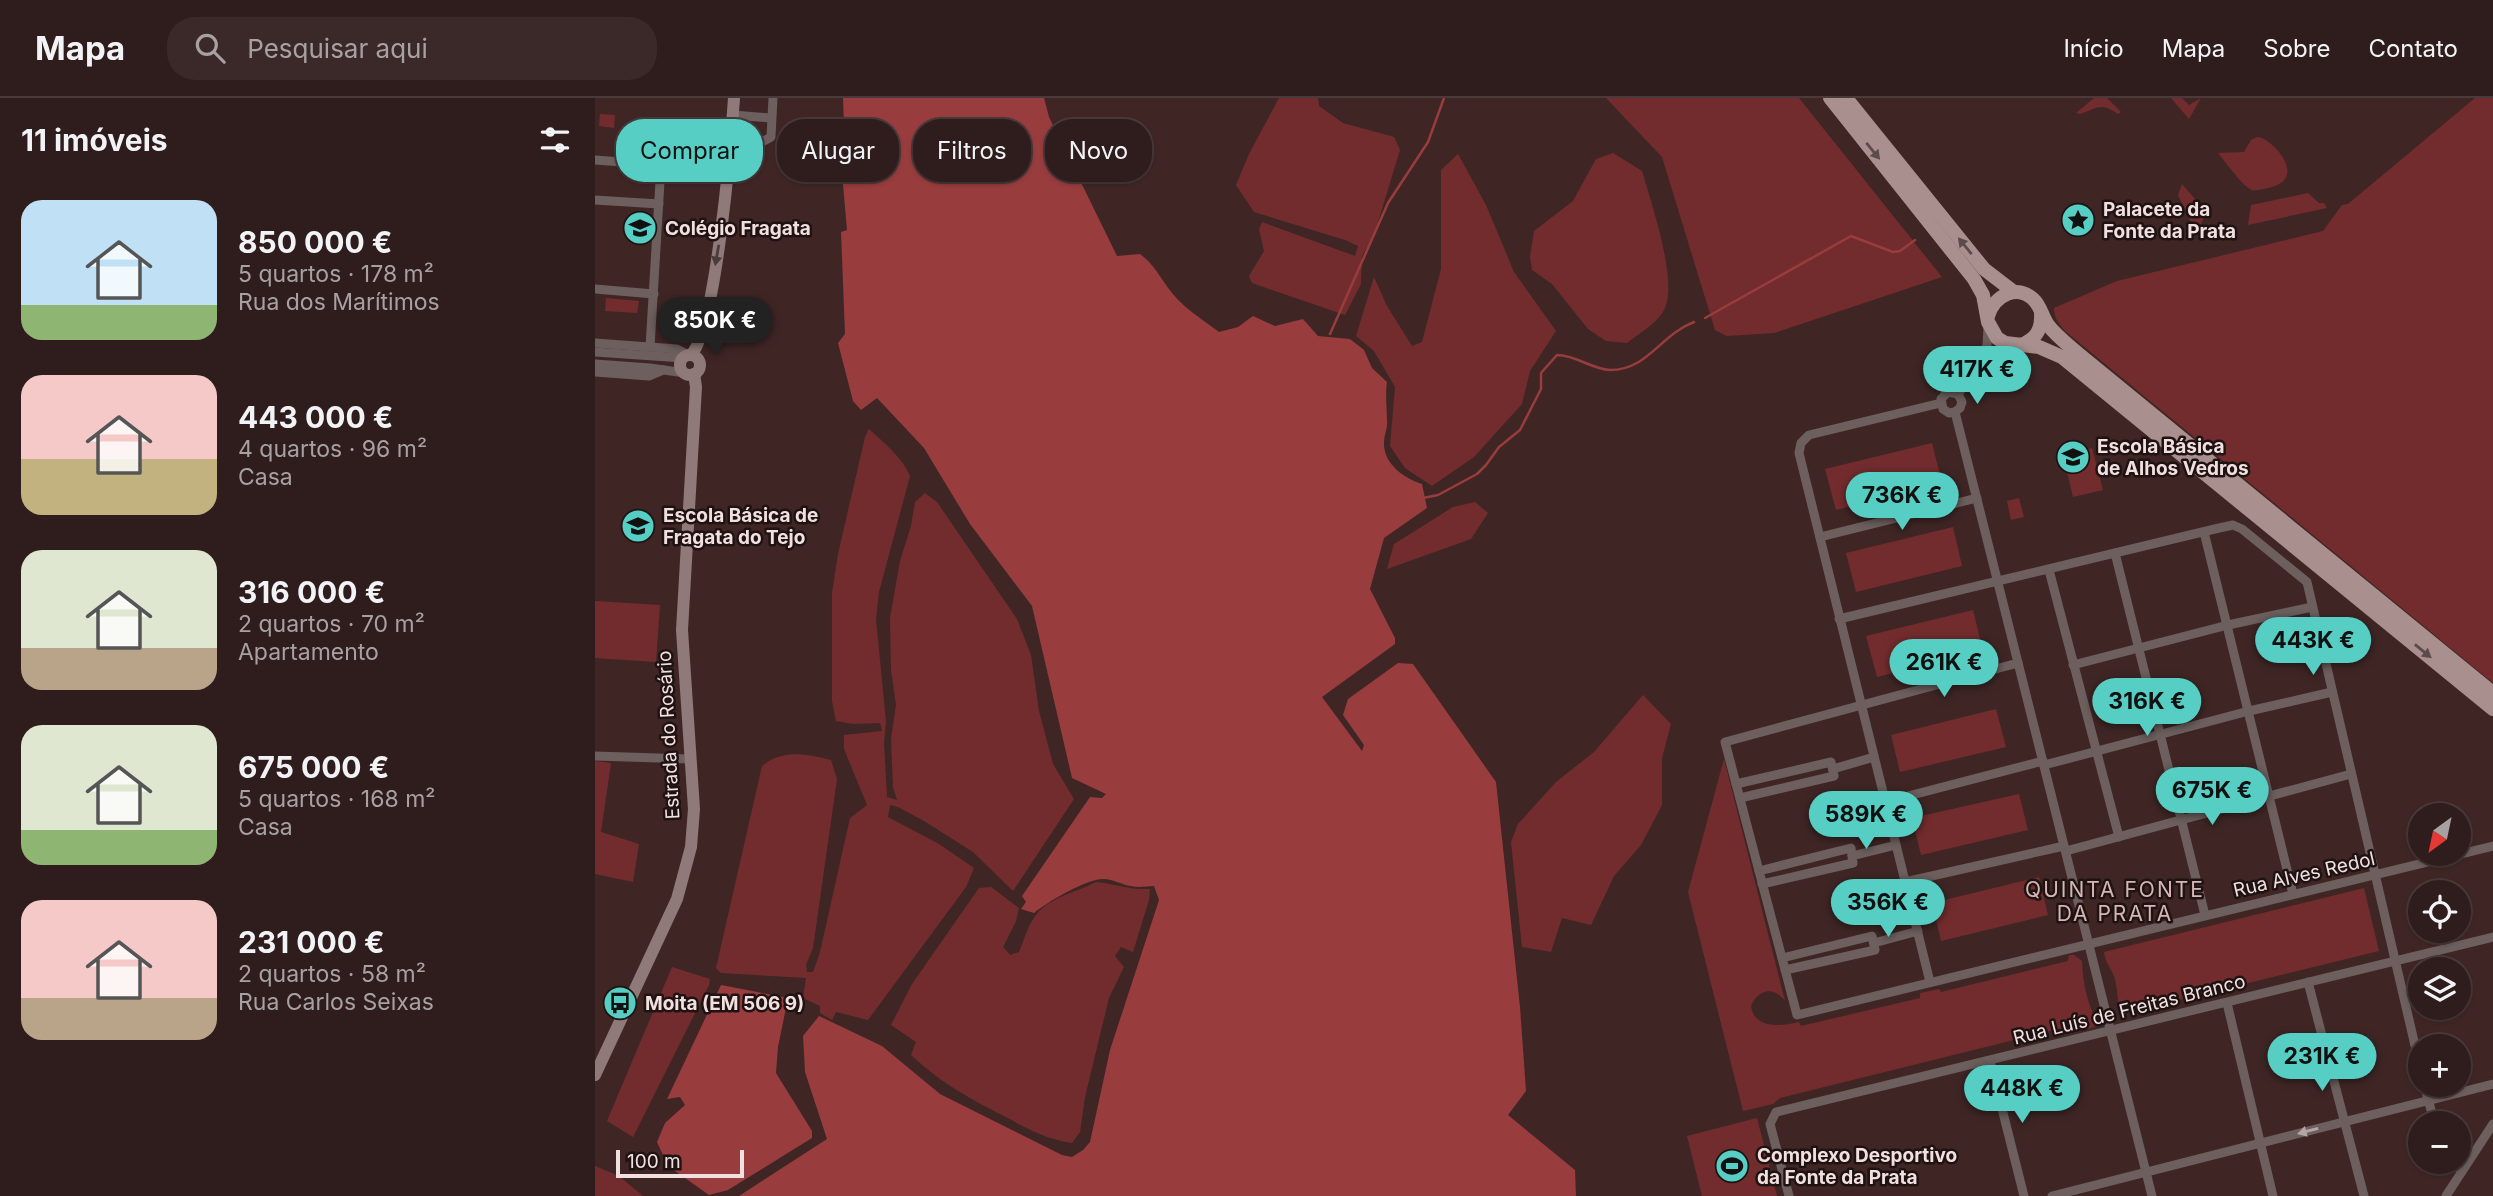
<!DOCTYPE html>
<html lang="pt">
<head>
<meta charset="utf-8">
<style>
	:root { --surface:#2f1c1c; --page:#3b2929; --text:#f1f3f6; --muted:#a7a1a3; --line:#4a3a3b; --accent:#56cec3 }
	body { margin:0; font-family:Inter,sans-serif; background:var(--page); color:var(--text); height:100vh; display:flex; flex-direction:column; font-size:26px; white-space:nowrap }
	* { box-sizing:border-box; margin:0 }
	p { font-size:23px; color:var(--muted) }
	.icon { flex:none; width:38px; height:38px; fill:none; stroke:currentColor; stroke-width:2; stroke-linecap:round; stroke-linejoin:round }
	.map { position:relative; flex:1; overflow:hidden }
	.sheet { display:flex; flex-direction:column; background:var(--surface); width:595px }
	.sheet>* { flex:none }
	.hud { position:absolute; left:21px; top:21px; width:665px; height:63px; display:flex; gap:14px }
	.needle { width:46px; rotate:213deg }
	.fabs { position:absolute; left:1813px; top:705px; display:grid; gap:14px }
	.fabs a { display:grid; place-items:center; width:63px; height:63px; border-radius:50%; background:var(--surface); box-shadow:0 2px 5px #0004,0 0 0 2px var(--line); font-size:35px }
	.scale { position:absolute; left:21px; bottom:18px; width:128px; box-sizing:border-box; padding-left:7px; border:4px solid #f1e0df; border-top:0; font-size:19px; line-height:24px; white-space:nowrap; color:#f1e0df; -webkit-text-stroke:5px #1e1312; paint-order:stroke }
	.price { position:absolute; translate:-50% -60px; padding:0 16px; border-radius:24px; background:var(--accent); color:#111; font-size:23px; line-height:46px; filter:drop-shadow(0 2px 4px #0008) }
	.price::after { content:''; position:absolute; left:50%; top:42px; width:21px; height:16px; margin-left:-10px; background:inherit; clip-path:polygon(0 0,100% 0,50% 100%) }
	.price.selected { background:#222; color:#fff }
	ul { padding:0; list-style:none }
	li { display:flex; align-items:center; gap:21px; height:175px; padding:0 21px }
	li span { display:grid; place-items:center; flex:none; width:196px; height:140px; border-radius:21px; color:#555 }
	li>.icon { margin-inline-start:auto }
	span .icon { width:84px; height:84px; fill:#fffc; stroke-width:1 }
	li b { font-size:30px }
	h2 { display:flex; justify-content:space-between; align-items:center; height:84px; padding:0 21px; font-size:30px }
	.pill { padding:0 24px; border-radius:28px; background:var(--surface); box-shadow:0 2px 5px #0004,0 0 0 2px var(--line); font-size:24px; line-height:63px }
	.pill.selected { background:var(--accent); color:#111 }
	header { display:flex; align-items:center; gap:42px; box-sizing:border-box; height:98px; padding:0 35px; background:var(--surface); border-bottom:2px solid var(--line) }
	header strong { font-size:33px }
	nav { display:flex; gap:38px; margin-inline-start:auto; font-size:24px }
	.search { width:490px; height:63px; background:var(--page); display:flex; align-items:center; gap:18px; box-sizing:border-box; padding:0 24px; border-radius:28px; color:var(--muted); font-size:26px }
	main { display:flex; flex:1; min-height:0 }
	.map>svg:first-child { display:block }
</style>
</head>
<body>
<header>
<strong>Mapa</strong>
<div class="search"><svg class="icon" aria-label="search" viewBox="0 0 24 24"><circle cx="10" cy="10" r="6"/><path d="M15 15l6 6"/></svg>Pesquisar aqui</div>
<nav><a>Início</a><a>Mapa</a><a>Sobre</a><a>Contato</a></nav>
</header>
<main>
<section class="sheet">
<h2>11 imóveis<svg class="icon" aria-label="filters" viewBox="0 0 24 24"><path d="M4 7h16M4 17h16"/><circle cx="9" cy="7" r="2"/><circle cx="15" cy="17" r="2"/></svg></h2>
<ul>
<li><span style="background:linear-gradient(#bfe0f5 75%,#8fb573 0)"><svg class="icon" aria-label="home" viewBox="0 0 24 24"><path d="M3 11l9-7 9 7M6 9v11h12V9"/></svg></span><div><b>850 000 €</b><p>5 quartos · 178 m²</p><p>Rua dos Marítimos</p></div></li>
<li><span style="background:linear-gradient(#f6c9c9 60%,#c2b280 0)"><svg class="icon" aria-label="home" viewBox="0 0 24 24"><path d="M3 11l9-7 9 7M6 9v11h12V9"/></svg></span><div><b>443 000 €</b><p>4 quartos · 96 m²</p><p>Casa</p></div></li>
<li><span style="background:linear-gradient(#dfe7d0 70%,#b9a48a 0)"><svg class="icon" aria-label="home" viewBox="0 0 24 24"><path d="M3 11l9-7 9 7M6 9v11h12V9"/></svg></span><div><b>316 000 €</b><p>2 quartos · 70 m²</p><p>Apartamento</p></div></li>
<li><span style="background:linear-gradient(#dfe7d0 75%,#8fb573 0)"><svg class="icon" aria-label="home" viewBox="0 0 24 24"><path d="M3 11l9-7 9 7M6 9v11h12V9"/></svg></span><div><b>675 000 €</b><p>5 quartos · 168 m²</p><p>Casa</p></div></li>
<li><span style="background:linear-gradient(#f6c9c9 70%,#b9a48a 0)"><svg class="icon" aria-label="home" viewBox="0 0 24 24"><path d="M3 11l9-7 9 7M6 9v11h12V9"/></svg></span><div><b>231 000 €</b><p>2 quartos · 58 m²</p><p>Rua Carlos Seixas</p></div></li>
</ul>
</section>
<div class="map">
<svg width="1898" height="1098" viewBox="0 0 1898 1098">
	<rect width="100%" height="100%" fill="#3f2625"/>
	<g fill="#732c2d">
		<polygon points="684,0 723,0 724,8 748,25 799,39 805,52 779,137 767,158 766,186 750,217 657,185 654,178 669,153 664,131 667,124 760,158 763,148 750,142 659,114 641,87 654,56"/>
		<polygon points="1011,0 1204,0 1347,179 1179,235 1132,238 1120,232 1067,59"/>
		<path d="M1499,0H1512L1526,14L1523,16C1505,4 1503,10 1485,16L1481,15Z"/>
		<polygon points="1576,0 1587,0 1594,7 1606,0 1594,21"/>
		<path d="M1880,0H1898V585L1470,233C1464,226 1459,220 1459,210L1522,183L1728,133L1747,107L1753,106Z"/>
		<polygon points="5,16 20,17 19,30 4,28"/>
		<path d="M1662,39C1678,40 1715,82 1673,90C1668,91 1661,93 1657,92C1647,88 1630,63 1623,55L1649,54L1656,42Z"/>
		<path d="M1018,55L1047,73C1056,104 1081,177 1071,207C1067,222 1045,235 1032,245L1011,243L993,231L957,186L937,172L935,159L939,133L978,103L1001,61Z"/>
		<polygon points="863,56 891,107 919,174 961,233 935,273 927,306 879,359 837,388 810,370 795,348 800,289 779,253 761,238 779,179 792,208 817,248 827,244 846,171 846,72"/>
		<polygon points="1587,86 1611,114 1602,137 1583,97"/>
		<polygon points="1713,95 1724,105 1729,105 1732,110 1653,127 1656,107"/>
		<polygon points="11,200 44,203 42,215 10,213"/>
		<path d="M274,331C289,345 307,359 315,378L284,494L281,521L291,624L289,645L292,699L302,702L298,689L296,641L301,607L296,572L295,520L305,463L316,428L320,404L330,395L342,404L422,521L436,557L444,613L458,666L479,701L418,793L378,754L329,723L303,709L295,707L293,719L344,746L379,770L371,789L273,922L241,914L237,922L225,915V908L208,900L211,880L126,875L121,870L167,668C188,651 211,656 236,662L242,681L218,850L211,867L212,874H218L225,854L255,720L272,707L249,651V637L287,633L285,625L258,626L241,623L237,603V495L243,456L270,339Z"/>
		<polygon points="1337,345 1347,385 1241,412 1230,371"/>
		<polygon points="1497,350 1508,392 1478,399 1468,357"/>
		<polygon points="1424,400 1429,419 1416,422 1412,403"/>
		<polygon points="880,404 893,415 876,441 792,471 799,446 858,409"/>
		<polygon points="1358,429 1367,468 1261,494 1251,455"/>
		<polygon points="0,503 65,507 61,564 0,560"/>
		<polygon points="1378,512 1388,553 1282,579 1271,538"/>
		<polygon points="1048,597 1076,626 1067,660 1067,707 1046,747 1019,778 996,827 967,820 956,854 927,849 916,744 923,726 961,684 999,654"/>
		<polygon points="1401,611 1411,649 1305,674 1296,637"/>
		<path d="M1129,661L1190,903C1178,888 1164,891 1156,908C1159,932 1188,928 1204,924L1206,928L1325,900V895L1344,891L1346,894L1473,863L1474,857H1479L1487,863C1488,886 1492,904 1502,924L1501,928L1493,931L1487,925L1185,1000L1178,1006L1148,1013L1093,794Z"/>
		<polygon points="0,663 16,665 6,734 44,746 38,784 0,776"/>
		<polygon points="1424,696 1433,732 1326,757 1317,720"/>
		<polygon points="1444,779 1453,817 1346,843 1337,805"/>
		<path d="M501,784C522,786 532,792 555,791L554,802L538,854L526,849L520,858L529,869L514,900L490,999L485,1034L477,1045C451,1041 435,1032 411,1019C375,1001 346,985 316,957L321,944L296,927L317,886L384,790L396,789L424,810L421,823L408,849L415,857L424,854C429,842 433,827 441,817C454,799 483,794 501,784Z"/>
		<path d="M1769,790L1784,853L1527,916C1522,905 1523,893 1520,881C1517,871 1510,865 1509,854Z"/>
		<polygon points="77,869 115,881 114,887 38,1039 12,1023"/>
		<polygon points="1162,1020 1182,1098 1107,1098 1092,1038"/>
		<polygon points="0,1068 24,1078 48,1098 0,1098"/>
	</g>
	<g fill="#983c3d">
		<path d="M248,0H449L454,19L522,158L545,156C559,166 566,181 577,195C590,211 608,222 624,234L643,229L658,218L680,228L708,221L723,238L755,241L769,252L777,270L792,284C790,298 792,309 792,323C793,330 789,337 789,344C788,366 809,380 827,386L832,410L789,440L775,491L800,540V546L727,599L767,653L769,647L748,617L753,601L803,565L818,566L901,684L925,909L931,993L913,1017L980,1072L981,1098H144L232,1041L210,974L208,938L224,918L287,948L345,996L467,1057L477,1059L488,1052L495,1044L515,952L564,802L559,788C552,788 543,790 536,788C527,787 518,781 509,781C493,780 452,804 439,815L426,811L431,804L427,798L495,699L507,700L511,696L477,680L437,508L375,426L329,350L282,300L266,312L258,303L243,245L250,236L246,134L252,132L247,75L250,55Z"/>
		<polygon points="126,887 193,900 183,949 181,975 217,1033 217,1040 133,1092 114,1097 73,1068 62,1044 70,1025 90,1007 85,999 72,1001"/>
	</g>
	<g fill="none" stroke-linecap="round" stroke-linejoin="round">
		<g stroke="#983c3d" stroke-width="2.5">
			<polyline points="1110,220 1256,138 1298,154 1305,153 1320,142"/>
			<polyline points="735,236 793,105 833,44 849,0"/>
			<path d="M828,400L843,397L882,376L891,367L904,349L925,332L946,291V275L962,257C981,257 996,271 1015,272C1053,272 1065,237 1099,224"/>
		</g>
		<g stroke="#6c5f5e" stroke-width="9">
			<polyline points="138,17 175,20"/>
			<polyline points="74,31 136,32"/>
			<polyline points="135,41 165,45 176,39 178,0"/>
			<polyline points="0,62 66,67 55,249"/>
			<polyline points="0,102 64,106"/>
			<polyline points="0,191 59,196"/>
			<polyline points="0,245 82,251 93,257"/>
			<polyline points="0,254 88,260"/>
			<polyline points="1386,265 1392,247 1393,229"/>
			<polyline points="0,266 55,270 90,275"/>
			<polyline points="0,274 54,278 68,272"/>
			<polyline points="1363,296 1386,265 1418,248"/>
			<polyline points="1360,314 1557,1098"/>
			<polyline points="1360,314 1354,315 1348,311 1346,301 1353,294 1363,296"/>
			<polyline points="1360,314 1365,310 1367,304 1363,296"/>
			<polyline points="1609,434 1698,796"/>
			<polyline points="1225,439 1382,400"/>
			<polyline points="1520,455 1610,817"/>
			<polyline points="1454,472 1524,739"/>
			<polyline points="1244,521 1624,430 1638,427 1647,431 1712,484 1825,969"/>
			<polyline points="1423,565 1130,644 1202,917 1898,748"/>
			<polyline points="1478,567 1633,527 1717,509"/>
			<polyline points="0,658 95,661"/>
			<polyline points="1449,667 1654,613 1737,594"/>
			<polyline points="1238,671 1279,659"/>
			<polyline points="1141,686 1236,664 1239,678 1145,700"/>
			<polyline points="1290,704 1448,663"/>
			<polyline points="1471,753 1756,676"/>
			<polyline points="1257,758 1301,747"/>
			<polyline points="1164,773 1256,750 1258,765 1167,786"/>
			<polyline points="1310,784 1469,748"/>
			<polyline points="1279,845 1323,833"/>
			<polyline points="1187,860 1277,838 1280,852 1190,872"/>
			<polyline points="1335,884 1204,355 1206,345 1214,337 1346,305"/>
			<polyline points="1713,884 1769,1098"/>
			<polyline points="1632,905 1678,1098"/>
			<polyline points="1395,963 1429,1098"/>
			<polyline points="1829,987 1840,1026"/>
			<polyline points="1855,1064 1867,1073"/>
			<polyline points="1194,1098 1175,1026 1181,1014 1898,839"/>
			<polyline points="1457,1098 1898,986"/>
			<polyline points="1851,1098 1898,1026"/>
		</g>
		<g stroke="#8f7a79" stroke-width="12">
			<path d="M96,257C121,230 136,45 139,0"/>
			<circle cx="95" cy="267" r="10"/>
			<polyline points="0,977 82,801 96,749 99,711 87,532 101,289 99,276"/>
		</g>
		<g stroke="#a98f8e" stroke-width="14">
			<polyline points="1235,0 1379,181 1388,197 1393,224 1402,240 1410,245 1444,249 1467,259 1898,611"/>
			<polyline points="1251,0 1389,171 1419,194"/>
			<path d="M1393,218C1399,198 1423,184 1440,203C1446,210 1448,220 1453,227C1462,239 1475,248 1486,258L1898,595"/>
			<path d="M1426,247C1441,241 1447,232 1446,216"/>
		</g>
	</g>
	<defs><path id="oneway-solid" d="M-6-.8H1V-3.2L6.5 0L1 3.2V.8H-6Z" transform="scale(1.75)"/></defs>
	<g fill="#5d4b4a">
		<use href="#oneway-solid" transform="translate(1278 53) rotate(51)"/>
		<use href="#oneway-solid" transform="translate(1370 148) rotate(-129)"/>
		<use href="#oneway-solid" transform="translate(1828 553) rotate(39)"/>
	</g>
	<use fill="#4b3c3b" href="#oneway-solid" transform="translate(122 157) rotate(100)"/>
	<use fill="#b5a6a5" href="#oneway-solid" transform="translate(1713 1033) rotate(165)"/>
	<defs>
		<symbol id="sight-disc" viewBox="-11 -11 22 22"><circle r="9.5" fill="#56cec3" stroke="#1e1312"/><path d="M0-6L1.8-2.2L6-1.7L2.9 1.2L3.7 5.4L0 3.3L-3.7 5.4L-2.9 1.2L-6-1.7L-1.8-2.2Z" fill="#111"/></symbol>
		<symbol id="school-disc" viewBox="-11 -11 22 22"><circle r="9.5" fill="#56cec3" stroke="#1e1312"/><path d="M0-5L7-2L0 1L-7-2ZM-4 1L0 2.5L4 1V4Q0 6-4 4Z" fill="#111"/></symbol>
		<symbol id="bus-disc" viewBox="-11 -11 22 22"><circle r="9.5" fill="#56cec3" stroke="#1e1312"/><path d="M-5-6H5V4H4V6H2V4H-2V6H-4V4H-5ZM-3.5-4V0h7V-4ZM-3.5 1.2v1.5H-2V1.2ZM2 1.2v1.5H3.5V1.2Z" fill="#111"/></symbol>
		<symbol id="stadium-disc" viewBox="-11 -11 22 22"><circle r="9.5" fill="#56cec3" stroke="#1e1312"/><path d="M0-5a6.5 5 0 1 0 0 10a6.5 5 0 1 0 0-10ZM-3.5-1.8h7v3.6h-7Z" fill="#111"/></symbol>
	</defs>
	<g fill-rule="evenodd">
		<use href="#sight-disc" x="1464" y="103" width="38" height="38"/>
		<use href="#school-disc" x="26" y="111" width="38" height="38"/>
		<use href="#school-disc" x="1459" y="340" width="38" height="38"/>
		<use href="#school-disc" x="24" y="409" width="38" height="38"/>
		<use href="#bus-disc" x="6" y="886" width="38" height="38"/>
		<use href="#stadium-disc" x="1118" y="1049" width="38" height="38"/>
	</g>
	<g text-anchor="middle" stroke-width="5" stroke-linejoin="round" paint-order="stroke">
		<g font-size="19" font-weight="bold" fill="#f1e0df" stroke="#1e1312" text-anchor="start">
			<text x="1508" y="118">Palacete da<tspan x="1508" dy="22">Fonte da Prata</tspan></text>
			<text x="70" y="137">Colégio Fragata</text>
			<text x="1502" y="355">Escola Básica<tspan x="1502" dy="22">de Alhos Vedros</tspan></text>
			<text x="68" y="424">Escola Básica de<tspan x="68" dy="22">Fragata do Tejo</tspan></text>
			<text x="50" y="912">Moita (EM 506 9)</text>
			<text x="1162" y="1064">Complexo Desportivo<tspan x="1162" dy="22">da Fonte da Prata</tspan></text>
		</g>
		<g font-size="19" fill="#f1e0df" stroke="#1e1312">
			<text transform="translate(73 637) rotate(-93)" y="7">Estrada do Rosário</text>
			<text transform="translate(1709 776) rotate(-13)" y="7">Rua Alves Redol</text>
			<text transform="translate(1534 911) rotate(-14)" y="7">Rua Luís de Freitas Branco</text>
		</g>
		<g font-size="21" letter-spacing="2" fill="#d6b6b4" stroke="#1e1312">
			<text x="1520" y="799">QUINTA FONTE<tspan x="1520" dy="24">DA PRATA</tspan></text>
		</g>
	</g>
</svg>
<div class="fabs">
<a><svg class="needle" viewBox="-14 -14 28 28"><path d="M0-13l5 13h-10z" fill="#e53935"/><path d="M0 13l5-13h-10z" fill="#a7a1a3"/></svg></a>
<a><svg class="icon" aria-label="locate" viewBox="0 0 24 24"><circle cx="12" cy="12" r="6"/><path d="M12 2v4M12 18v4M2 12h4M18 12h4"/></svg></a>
<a><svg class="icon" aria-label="layers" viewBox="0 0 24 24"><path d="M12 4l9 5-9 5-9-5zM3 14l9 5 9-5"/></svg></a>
<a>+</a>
<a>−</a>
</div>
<div class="scale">100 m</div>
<b class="price selected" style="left:120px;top:259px">850K €</b>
<b class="price" style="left:1382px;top:308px">417K €</b>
<b class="price" style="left:1307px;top:434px">736K €</b>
<b class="price" style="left:1718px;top:579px">443K €</b>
<b class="price" style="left:1349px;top:601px">261K €</b>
<b class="price" style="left:1552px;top:640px">316K €</b>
<b class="price" style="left:1617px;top:729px">675K €</b>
<b class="price" style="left:1271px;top:753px">589K €</b>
<b class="price" style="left:1293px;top:841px">356K €</b>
<b class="price" style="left:1727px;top:995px">231K €</b>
<b class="price" style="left:1427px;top:1027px">448K €</b>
<div class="hud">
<a class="pill selected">Comprar</a>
<a class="pill">Alugar</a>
<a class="pill">Filtros</a>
<a class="pill">Novo</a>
</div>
</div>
</main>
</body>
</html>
